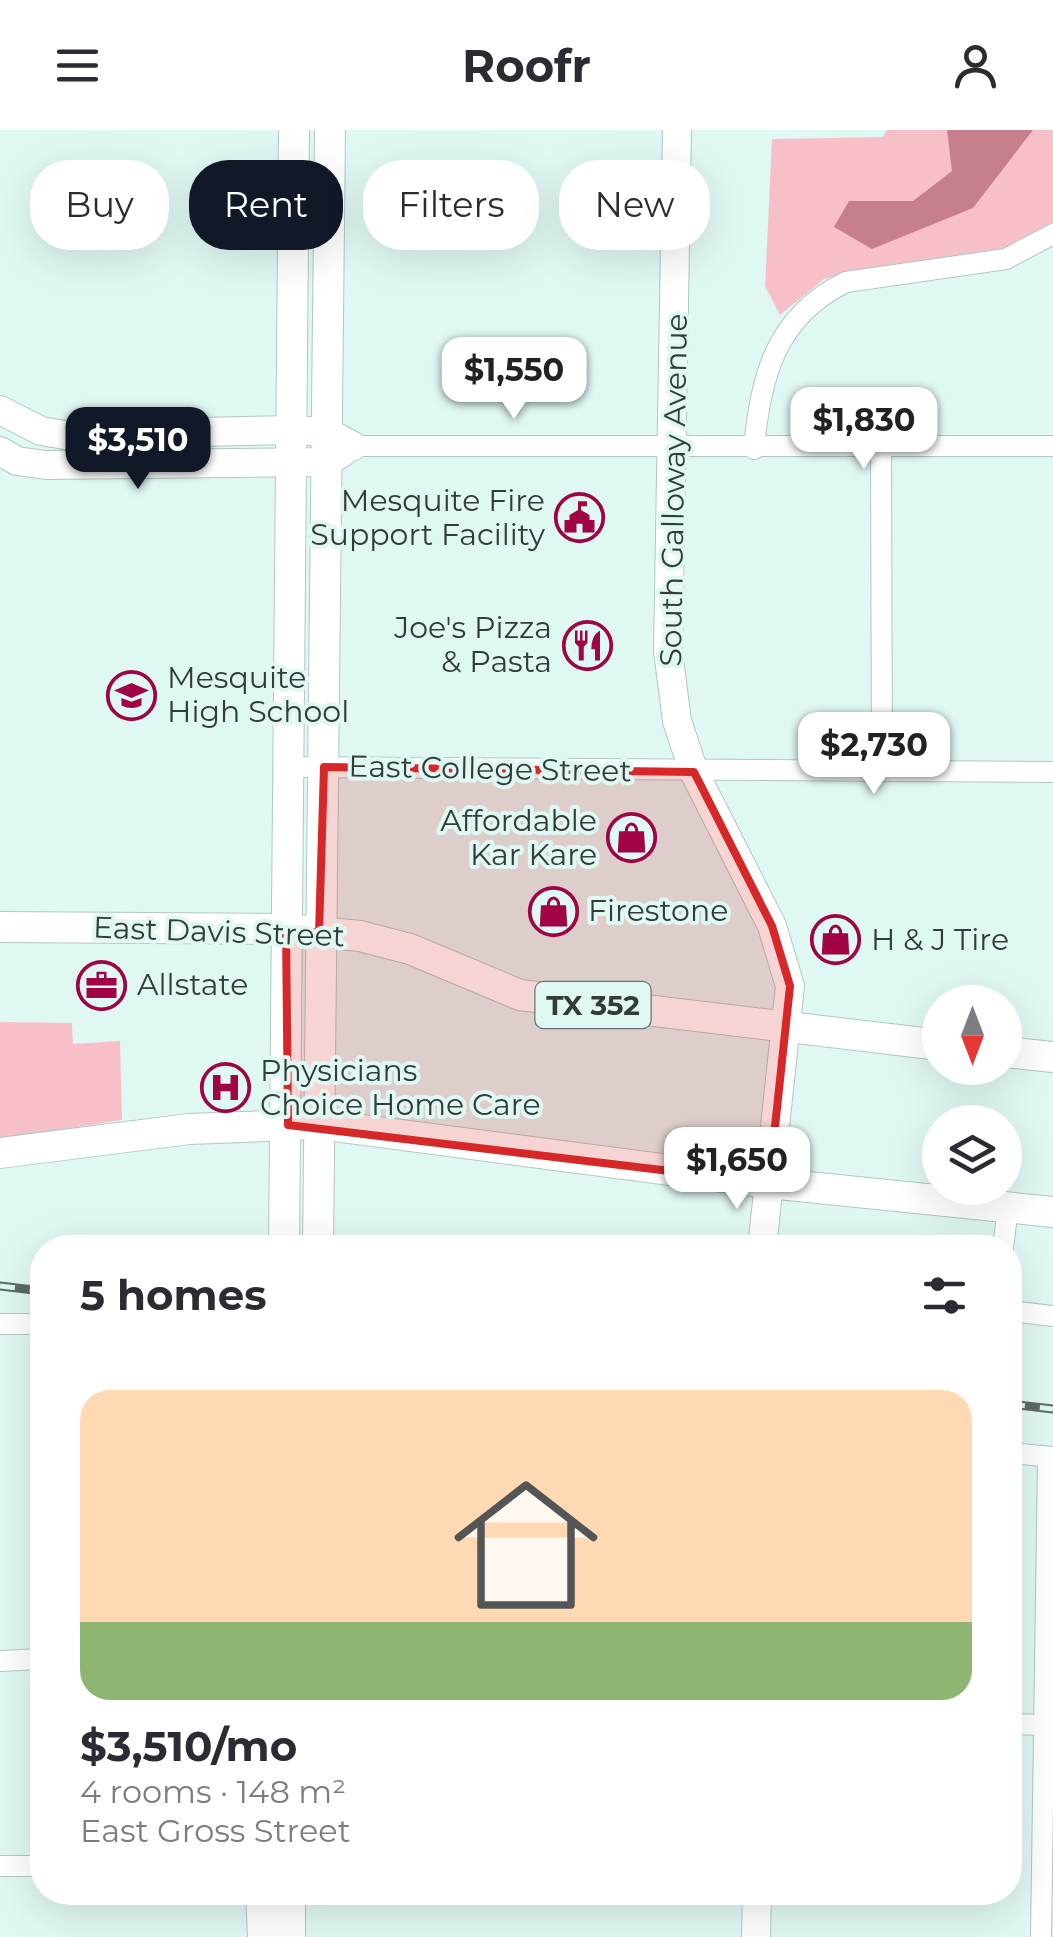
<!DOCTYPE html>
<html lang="en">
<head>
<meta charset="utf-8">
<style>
	:root { --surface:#fff; --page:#f2f2f3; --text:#2b2b33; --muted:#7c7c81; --line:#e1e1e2; --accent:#111827 }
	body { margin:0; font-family:Montserrat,sans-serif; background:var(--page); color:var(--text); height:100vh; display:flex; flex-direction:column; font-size:38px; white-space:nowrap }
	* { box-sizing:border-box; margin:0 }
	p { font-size:32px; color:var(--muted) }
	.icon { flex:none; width:55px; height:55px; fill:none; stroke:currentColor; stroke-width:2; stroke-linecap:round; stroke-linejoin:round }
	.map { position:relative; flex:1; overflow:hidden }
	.panel { position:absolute; left:30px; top:1105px; width:992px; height:670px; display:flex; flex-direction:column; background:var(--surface); border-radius:40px; box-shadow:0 10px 40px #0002 }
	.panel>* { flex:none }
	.banner { position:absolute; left:30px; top:30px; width:995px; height:90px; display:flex; gap:20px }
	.needle { width:65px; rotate:180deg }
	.buttons { position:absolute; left:922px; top:855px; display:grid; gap:20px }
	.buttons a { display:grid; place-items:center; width:100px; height:100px; border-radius:50%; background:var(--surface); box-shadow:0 10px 40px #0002; font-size:50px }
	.price { position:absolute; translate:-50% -85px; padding:0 22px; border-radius:20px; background:#fff; color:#222; font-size:32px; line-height:65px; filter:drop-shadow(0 2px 5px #0008) }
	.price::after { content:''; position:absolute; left:50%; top:60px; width:30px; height:22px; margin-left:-15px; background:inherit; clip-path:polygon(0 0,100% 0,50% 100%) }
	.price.current { background:var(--accent); color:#fff }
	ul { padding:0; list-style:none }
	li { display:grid; align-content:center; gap:20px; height:530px; padding:0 50px }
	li+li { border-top:2px solid var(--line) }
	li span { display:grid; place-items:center; height:310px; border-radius:30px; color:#555 }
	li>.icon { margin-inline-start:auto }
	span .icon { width:180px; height:180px; fill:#fffc; stroke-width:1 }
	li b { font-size:42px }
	h2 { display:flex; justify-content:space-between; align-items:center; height:120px; padding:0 50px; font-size:42px }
	.pill { padding:0 35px; border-radius:40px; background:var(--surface); box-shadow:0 10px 40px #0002; font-size:35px; line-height:90px }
	.pill.current { background:var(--accent); color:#fff }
	header { display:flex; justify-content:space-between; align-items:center; height:130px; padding:0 50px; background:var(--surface); font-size:45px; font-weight:700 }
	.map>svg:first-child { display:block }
</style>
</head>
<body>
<header><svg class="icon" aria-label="menu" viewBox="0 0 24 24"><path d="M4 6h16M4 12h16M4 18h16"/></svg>Roofr<svg class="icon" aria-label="person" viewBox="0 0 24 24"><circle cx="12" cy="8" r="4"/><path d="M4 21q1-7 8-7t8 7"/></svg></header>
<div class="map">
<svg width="1053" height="1807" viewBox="0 0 1053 1807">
	<rect width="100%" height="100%" fill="#e0f8f4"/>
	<g fill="#f7c0c9">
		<polygon points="887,0 1053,0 1053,95 989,125 861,139 824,149 780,185 765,156 772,9 883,7"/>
		<polygon points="0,892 72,893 73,914 120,911 122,990 0,1009"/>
	</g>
	<polygon fill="#c87f8d" points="947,0 1033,0 973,78 872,119 834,97 849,71 913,71 952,41"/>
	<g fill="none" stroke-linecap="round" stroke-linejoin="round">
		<defs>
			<g id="street">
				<polyline points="353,316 1053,316"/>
				<polyline points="881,317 882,642"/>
				<path d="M754,319C760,247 776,186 846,152L1006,129L1053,104"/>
				<polyline points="286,637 1053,642"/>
				<polyline points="1003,1118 1008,1077"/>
				<polyline points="1010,1181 1053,1186"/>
				<polyline points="0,1194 42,1194"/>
				<polyline points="1010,1323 1053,1327"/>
				<polyline points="0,1531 42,1529"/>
				<polyline points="1010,1594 1053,1595"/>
				<polyline points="0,1736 42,1736"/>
				<polyline points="1041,1807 1048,1327"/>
			</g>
			<g id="secondary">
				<polyline points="677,0 668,521 677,591 694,642 772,796 790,856 762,1118"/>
				<polyline points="0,280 41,301 65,305 292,300 327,302 353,316"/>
				<polyline points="0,321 17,331 46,335 327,332 343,322"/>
				<polyline points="756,1807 757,1762"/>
			</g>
			<g id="primary">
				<polyline points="0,797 286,799 360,806 410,819 520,865 940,915"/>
				<polyline points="1005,922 1053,927"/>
				<polyline points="0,1023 189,999 318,994 769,1053 1053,1082"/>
				<polyline points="284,1118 294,0"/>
				<polyline points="318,1118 330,0"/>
				<polyline points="261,1762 263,1807"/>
				<polyline points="290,1762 290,1807"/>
			</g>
		</defs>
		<use href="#street" stroke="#b0c7c4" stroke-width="22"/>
		<use href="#secondary" stroke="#b0c7c4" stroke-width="30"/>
		<use href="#primary" stroke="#b0c7c4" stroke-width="32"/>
		<use href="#street" stroke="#fff" stroke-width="20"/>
		<use href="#secondary" stroke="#fff" stroke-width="28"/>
		<use href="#primary" stroke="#fff" stroke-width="30"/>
		<defs>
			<g id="rail">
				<polyline points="0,1156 42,1161"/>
				<polyline points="1010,1274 1053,1279"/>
			</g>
		</defs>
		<use href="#rail" stroke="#5e6b69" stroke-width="9"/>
		<use href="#rail" stroke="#e0f8f4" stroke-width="5" stroke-dasharray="15" stroke-linecap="butt"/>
	</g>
	<path fill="#d62828" fill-opacity="0.2" stroke="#d62828" stroke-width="8" stroke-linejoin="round" d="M324,637L694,642L772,796L790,856L769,1053L288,995L286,799L319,803Z"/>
	<defs>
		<symbol id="civic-ring" viewBox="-11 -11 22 22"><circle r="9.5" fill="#e0f8f4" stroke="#a00445" stroke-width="1.5"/><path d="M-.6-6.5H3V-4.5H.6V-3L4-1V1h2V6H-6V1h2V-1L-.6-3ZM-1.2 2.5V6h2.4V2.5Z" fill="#a00445"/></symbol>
		<symbol id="restaurant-ring" viewBox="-11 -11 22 22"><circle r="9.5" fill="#e0f8f4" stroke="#a00445" stroke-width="1.5"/><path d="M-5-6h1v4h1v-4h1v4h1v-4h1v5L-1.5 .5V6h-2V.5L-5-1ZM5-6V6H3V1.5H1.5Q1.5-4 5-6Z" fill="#a00445"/></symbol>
		<symbol id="school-ring" viewBox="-11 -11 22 22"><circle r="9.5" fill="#e0f8f4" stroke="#a00445" stroke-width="1.5"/><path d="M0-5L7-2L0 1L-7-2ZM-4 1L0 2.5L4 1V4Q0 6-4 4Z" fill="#a00445"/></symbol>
		<symbol id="shop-ring" viewBox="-11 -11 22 22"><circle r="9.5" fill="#e0f8f4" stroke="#a00445" stroke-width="1.5"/><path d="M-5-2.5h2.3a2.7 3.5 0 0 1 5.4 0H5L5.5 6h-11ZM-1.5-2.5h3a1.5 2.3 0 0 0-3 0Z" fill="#a00445"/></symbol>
		<symbol id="office-ring" viewBox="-11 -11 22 22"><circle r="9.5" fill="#e0f8f4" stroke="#a00445" stroke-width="1.5"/><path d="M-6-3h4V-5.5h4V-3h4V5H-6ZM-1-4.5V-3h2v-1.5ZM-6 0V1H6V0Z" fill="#a00445"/></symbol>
		<symbol id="hospital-ring" viewBox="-11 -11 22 22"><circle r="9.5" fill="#e0f8f4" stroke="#a00445" stroke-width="1.5"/><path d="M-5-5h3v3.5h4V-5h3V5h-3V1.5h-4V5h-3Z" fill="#a00445"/></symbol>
	</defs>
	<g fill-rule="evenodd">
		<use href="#civic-ring" x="552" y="360" width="55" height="55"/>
		<use href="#restaurant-ring" x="560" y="488" width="55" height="55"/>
		<use href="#school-ring" x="104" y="538" width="55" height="55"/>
		<use href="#shop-ring" x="604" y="680" width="55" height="55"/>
		<use href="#shop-ring" x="526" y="754" width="55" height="55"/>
		<use href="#shop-ring" x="808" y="782" width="55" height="55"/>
		<use href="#office-ring" x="74" y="828" width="55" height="55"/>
		<use href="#hospital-ring" x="198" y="930" width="55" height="55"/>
	</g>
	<g text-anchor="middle" stroke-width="8" stroke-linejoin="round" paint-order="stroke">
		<rect fill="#e0f8f4" stroke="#677472" stroke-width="2.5" x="535.5" y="852" width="115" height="46" rx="8"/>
		<g font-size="28" font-weight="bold" fill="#333c3b">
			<text x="593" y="885">TX 352</text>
		</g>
		<g font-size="30" fill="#333c3b" stroke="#e0f8f4">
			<text transform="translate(674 360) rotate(-89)" y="10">South Galloway Avenue</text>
			<text transform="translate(490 639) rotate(1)" y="10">East College Street</text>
			<text transform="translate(219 802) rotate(2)" y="10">East Davis Street</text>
		</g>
		<g font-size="30" fill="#333c3b" stroke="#e0f8f4" text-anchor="start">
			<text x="545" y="381" text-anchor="end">Mesquite Fire<tspan x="545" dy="34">Support Facility</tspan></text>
			<text x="552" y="508" text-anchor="end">Joe's Pizza<tspan x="552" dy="34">&amp; Pasta</tspan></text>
			<text x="167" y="558">Mesquite<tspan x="167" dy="34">High School</tspan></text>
			<text x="597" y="701" text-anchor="end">Affordable<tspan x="597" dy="34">Kar Kare</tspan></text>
			<text x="588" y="791">Firestone</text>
			<text x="871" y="820">H &amp; J Tire</text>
			<text x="137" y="865">Allstate</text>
			<text x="260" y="951">Physicians<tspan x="260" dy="34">Choice Home Care</tspan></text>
		</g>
	</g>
</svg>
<div class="buttons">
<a><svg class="needle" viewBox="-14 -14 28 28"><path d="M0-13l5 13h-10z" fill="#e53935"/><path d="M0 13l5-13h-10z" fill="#7c7c81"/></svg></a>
<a><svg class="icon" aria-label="layers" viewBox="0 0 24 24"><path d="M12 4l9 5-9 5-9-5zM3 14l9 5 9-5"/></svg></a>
</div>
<b class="price" style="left:514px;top:292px">$1,550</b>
<b class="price" style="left:864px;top:342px">$1,830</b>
<b class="price current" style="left:138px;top:362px">$3,510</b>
<b class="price" style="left:874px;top:667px">$2,730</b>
<b class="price" style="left:737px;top:1082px">$1,650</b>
<div class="banner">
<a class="pill">Buy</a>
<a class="pill current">Rent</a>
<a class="pill">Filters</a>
<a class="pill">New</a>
</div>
<section class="panel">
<h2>5 homes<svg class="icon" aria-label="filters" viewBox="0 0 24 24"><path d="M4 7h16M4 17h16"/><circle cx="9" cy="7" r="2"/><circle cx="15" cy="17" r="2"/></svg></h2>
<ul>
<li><span style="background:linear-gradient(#ffd9b3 75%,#8fb573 0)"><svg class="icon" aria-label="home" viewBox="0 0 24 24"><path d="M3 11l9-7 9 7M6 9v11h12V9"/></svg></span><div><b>$3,510/mo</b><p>4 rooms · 148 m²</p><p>East Gross Street</p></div></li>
</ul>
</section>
</div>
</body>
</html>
